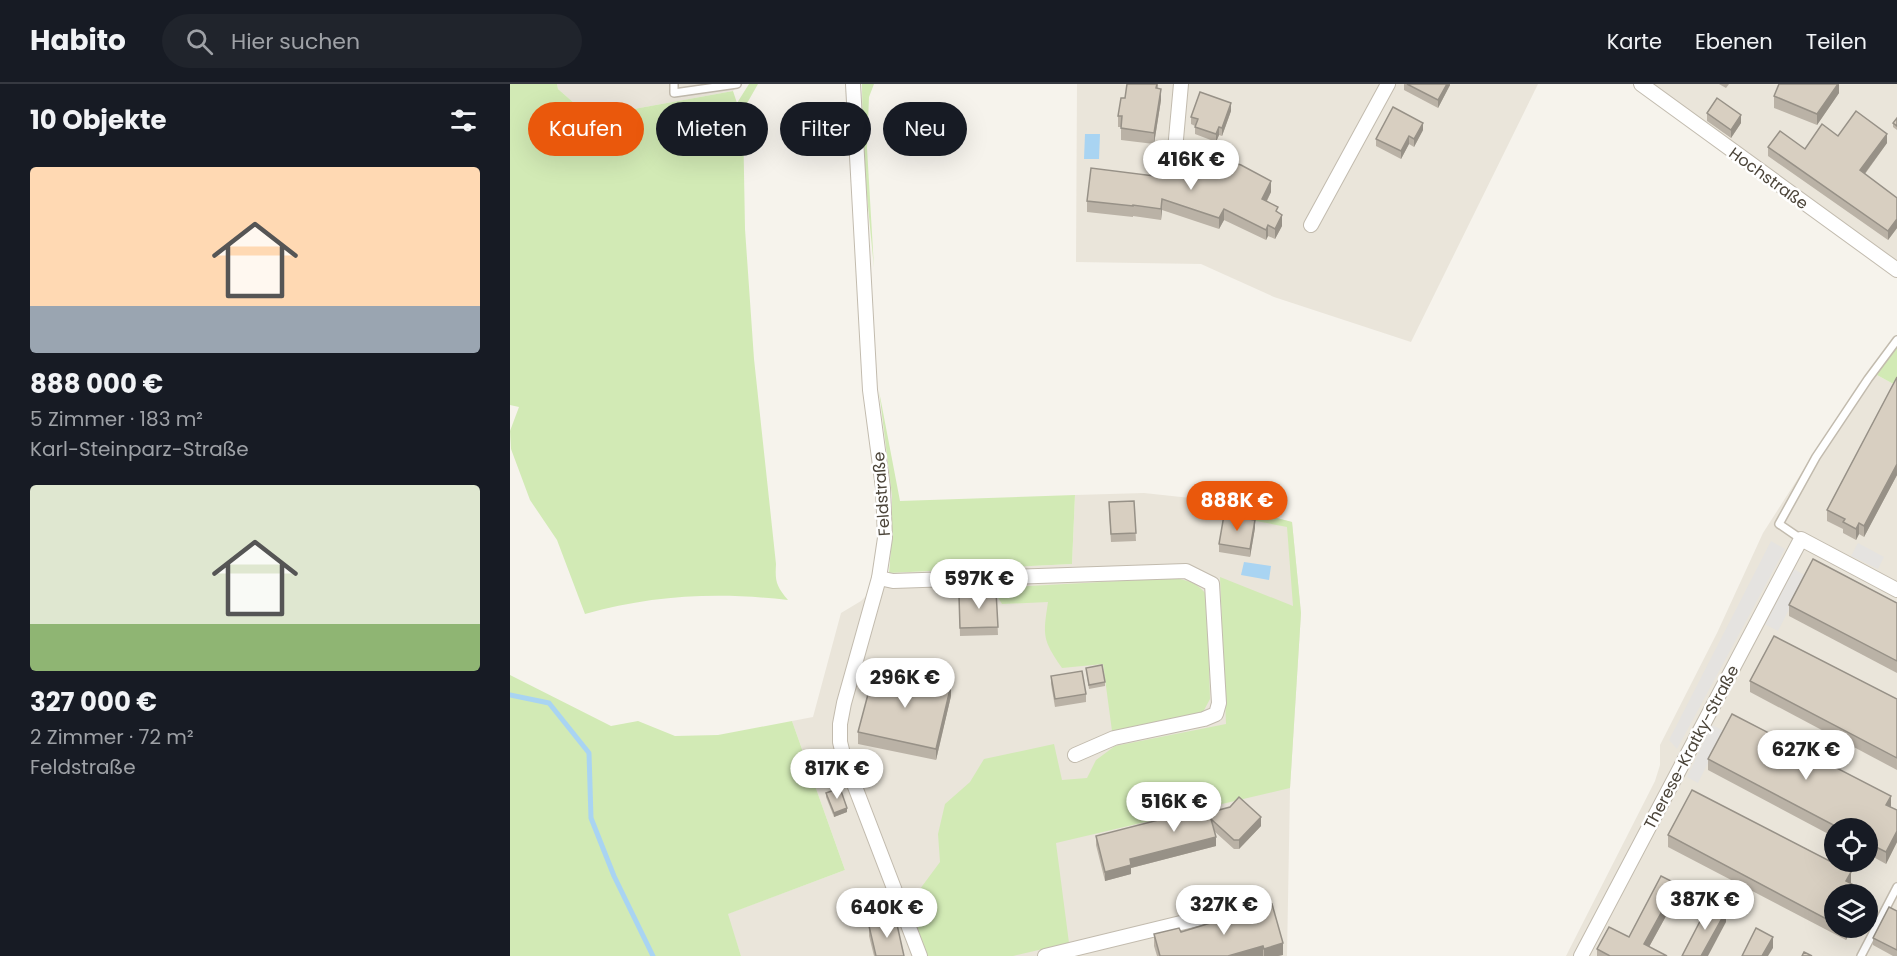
<!DOCTYPE html>
<html lang="de">
<head>
<meta charset="utf-8">
<style>
	:root { --surface:#171b24; --page:#20242c; --text:#f1f3f6; --muted:#9ea1a6; --line:#363941; --accent:#ea580c }
	body { margin:0; font-family:Poppins,sans-serif; background:var(--page); color:var(--text); height:100vh; display:flex; flex-direction:column; font-size:22px; white-space:nowrap }
	* { box-sizing:border-box; margin:0 }
	p { font-size:20px; color:var(--muted) }
	.icon { flex:none; width:33px; height:33px; fill:none; stroke:currentColor; stroke-width:2; stroke-linecap:round; stroke-linejoin:round }
	.map { position:relative; flex:1; overflow:hidden }
	.side { display:flex; flex-direction:column; background:var(--surface); width:510px }
	.side>* { flex:none }
	.top-card { position:absolute; left:18px; top:18px; width:570px; height:54px; display:flex; gap:12px }
	.buttons { position:absolute; left:1314px; top:734px; display:grid; gap:12px }
	.buttons a { display:grid; place-items:center; width:54px; height:54px; border-radius:50%; background:var(--surface); box-shadow:0 6px 24px #0002; font-size:30px }
	.price { position:absolute; translate:-50% -51px; padding:0 14px; border-radius:21px; background:#fff; color:#222; font-size:20px; line-height:39px; filter:drop-shadow(0 2px 3px #0008) }
	.price::after { content:''; position:absolute; left:50%; top:36px; width:18px; height:14px; margin-left:-9px; background:inherit; clip-path:polygon(0 0,100% 0,50% 100%) }
	.price.current { background:var(--accent); color:#fff }
	ul { padding:0; list-style:none }
	li { display:grid; align-content:center; gap:12px; height:318px; padding:0 30px }
	li span { display:grid; place-items:center; height:186px; border-radius:6px; color:#555 }
	li>.icon { margin-inline-start:auto }
	span .icon { width:108px; height:108px; fill:#fffc; stroke-width:1 }
	li b { font-size:26px }
	h2 { display:flex; justify-content:space-between; align-items:center; height:72px; padding:0 30px; font-size:26px }
	.pill { padding:0 21px; border-radius:27px; background:var(--surface); box-shadow:0 6px 24px #0002; font-size:21px; line-height:54px }
	.pill.current { background:var(--accent); color:#fff }
	header { display:flex; align-items:center; gap:36px; box-sizing:border-box; height:84px; padding:0 30px; background:var(--surface); border-bottom:2px solid var(--line) }
	header strong { font-size:28px }
	nav { display:flex; gap:33px; margin-inline-start:auto; font-size:21px }
	.search { width:420px; height:54px; background:var(--page); display:flex; align-items:center; gap:15px; box-sizing:border-box; padding:0 21px; border-radius:33px; color:var(--muted); font-size:22px }
	main { display:flex; flex:1; min-height:0 }
	.map>svg:first-child { display:block }
</style>
</head>
<body>
<header>
<strong>Habito</strong>
<div class="search"><svg class="icon" aria-label="search" viewBox="0 0 24 24"><circle cx="10" cy="10" r="6"/><path d="M15 15l6 6"/></svg>Hier suchen</div>
<nav><a>Karte</a><a>Ebenen</a><a>Teilen</a></nav>
</header>
<main>
<section class="side">
<h2>10 Objekte<svg class="icon" aria-label="filters" viewBox="0 0 24 24"><path d="M4 7h16M4 17h16"/><circle cx="9" cy="7" r="2"/><circle cx="15" cy="17" r="2"/></svg></h2>
<ul>
<li><span style="background:linear-gradient(#ffd9b3 75%,#9aa5b1 0)"><svg class="icon" aria-label="home" viewBox="0 0 24 24"><path d="M3 11l9-7 9 7M6 9v11h12V9"/></svg></span><div><b>888 000 €</b><p>5 Zimmer · 183 m²</p><p>Karl-Steinparz-Straße</p></div></li>
<li><span style="background:linear-gradient(#dfe7d0 75%,#8fb573 0)"><svg class="icon" aria-label="home" viewBox="0 0 24 24"><path d="M3 11l9-7 9 7M6 9v11h12V9"/></svg></span><div><b>327 000 €</b><p>2 Zimmer · 72 m²</p><p>Feldstraße</p></div></li>
</ul>
</section>
<div class="map">
<svg width="1387" height="872" viewBox="0 0 1387 872">
	<rect width="100%" height="100%" fill="#f6f3ec"/>
	<g fill="#eae5da" fill-rule="evenodd">
		<polygon points="47,0 228,0 223,7 80,33 48,5"/>
		<polygon points="567,0 1028,0 901,258 764,213 691,180 566,178"/>
		<polygon points="1138,0 1387,0 1387,180"/>
		<path d="M1367,291L1387,302V872H1056L1145,697L1150,681V661L1207,549L1253,449L1349,299ZM1324,744H1358V777H1324ZM1324,810H1358V843H1324Z"/>
		<polygon points="634,409 699,416 782,438 791,529 780,704 777,872 231,872 217,830 335,786 282,637 303,633 331,529 351,517 379,489 562,480 565,411"/>
	</g>
	<g fill="#d2eab5">
		<path d="M0,0H47L48,5L80,33L223,7L227,19L239,0H248L236,21L233,33L235,145L244,275L266,480C265,497 266,502 278,516C207,508 143,511 75,530L47,456L20,416L1,365L0,347L9,323L0,321Z"/>
		<polygon points="352,0 364,0 359,13 357,64 364,184 353,71"/>
		<polygon points="1387,261 1387,302 1367,291"/>
		<polygon points="369,307 390,417 565,411 562,480 379,489 382,451 382,412"/>
		<polygon points="699,416 782,438 791,529 780,704 546,759 559,859 503,872 417,872 397,811 410,805 430,778 428,750 435,720 460,698 474,675 544,660 552,696 577,694 586,676 605,662 716,640 710,493 783,522 777,443 694,427"/>
		<path d="M665,494C679,497 689,499 697,512L700,615L692,630L602,647L593,580L552,584C532,555 533,552 538,518L492,520L482,504Z"/>
		<polygon points="0,591 101,642 128,637 165,652 208,651 282,637 335,786 218,830 231,872 0,872"/>
	</g>
	<g fill="#e5e3e0">
		<polygon points="1261,457 1275,465 1167,665 1159,656"/>
		<polygon points="1348,459 1374,473 1368,485 1341,472"/>
		<polygon points="1282,484 1296,492 1268,547 1254,540"/>
		<polygon points="1202,641 1214,647 1188,699 1177,693"/>
	</g>
	<g fill="#a9d4f2">
		<polygon points="575,50 590,50 589,75 574,75"/>
		<polygon points="734,478 761,482 759,496 731,491"/>
	</g>
	<g fill="none" stroke-linecap="round" stroke-linejoin="round">
		<polyline stroke="#a9d4f2" stroke-width="5" points="0,611 39,619 79,669 81,734 104,792 143,872"/>
		<defs>
			<g id="service">
				<polyline points="164,0 164,9 227,0"/>
				<polyline points="1291,455 1269,440 1306,373 1358,295 1387,256"/>
				<polyline points="1351,872 1387,803"/>
			</g>
			<g id="minor">
				<polyline points="343,0 360,306 373,404 375,454 369,494 334,619 330,640 330,658 334,674 410,872"/>
				<polyline points="1131,0 1387,186"/>
				<polyline points="665,66 671,0"/>
				<polyline points="801,141 878,0"/>
				<polyline points="369,494 383,497 676,487 702,500 709,619 706,630 694,635 604,654 565,671"/>
				<polyline points="535,872 753,819"/>
				<polyline points="1071,872 1291,455 1387,506"/>
			</g>
		</defs>
		<use href="#service" stroke="#c2bbae" stroke-width="10"/>
		<use href="#minor" stroke="#c2bbae" stroke-width="16"/>
		<use href="#service" stroke="#fff" stroke-width="7"/>
		<use href="#minor" stroke="#fff" stroke-width="14"/>
	</g>
	<g fill="#bab2a6">
		<polygon points="648,0 648,5 651,16 644,60 611,56 611,43 608,43 608,32 615,14"/>
		<polygon points="894,0 940,0 940,1 928,24 894,6"/>
		<polygon points="1209,0 1219,0 1216,4"/>
		<polygon points="1329,0 1329,9 1307,41 1264,24 1264,12"/>
		<polygon points="721,27 712,52 709,51 706,58 685,50 685,42 681,40 681,33"/>
		<polygon points="1197,29 1231,39 1221,54 1197,37"/>
		<polygon points="1387,34 1387,46 1383,43 1383,39"/>
		<polygon points="913,46 904,63 899,60 891,75 866,62 866,55"/>
		<polygon points="1328,52 1377,59 1355,90 1387,114 1387,144 1378,156 1258,72 1258,63 1295,65"/>
		<polygon points="677,89 698,91 761,108 757,117 768,129 772,142 765,155 758,152 756,156 714,136 709,145 652,126 651,136 623,132 623,133 577,128 577,117 644,92"/>
		<polygon points="1387,293 1387,391 1354,453 1349,450 1346,456 1333,449 1333,445 1317,437 1317,426"/>
		<polygon points="624,417 626,457 601,458 599,426"/>
		<polygon points="745,444 740,473 709,468 709,460"/>
		<polygon points="486,507 488,551 450,552 449,512 462,512"/>
		<polygon points="1387,519 1387,589 1279,532 1279,521"/>
		<polygon points="576,584 595,598 595,602 579,605"/>
		<polygon points="541,592 576,610 576,618 545,623 541,600"/>
		<polygon points="1240,597 1387,615 1387,686 1240,608"/>
		<polygon points="441,612 426,676 348,660 348,648"/>
		<polygon points="1198,675 1381,723 1387,726 1387,758 1376,780 1358,770 1358,744 1324,744 1324,753 1198,686"/>
		<polygon points="316,709 337,728 324,733 316,713"/>
		<polygon points="667,726 694,730 751,742 729,765 724,765 704,747 706,762 621,784 621,790 595,797 586,761 586,752 667,732"/>
		<polygon points="1158,751 1341,800 1355,810 1324,810 1324,843 1342,843 1336,856 1158,763"/>
		<polygon points="1167,812 1139,863 1157,872 1087,872 1087,865 1119,853"/>
		<polygon points="762,820 773,871 768,872 647,872 644,862 644,850 671,848"/>
		<polygon points="1387,827 1387,872 1383,872 1363,861 1363,854"/>
		<polygon points="359,842 394,872 364,872 359,852"/>
	</g>
	<g fill="#979187">
		<polygon points="937,0 940,0 940,1 928,24 928,16"/>
		<polygon points="1328,0 1329,0 1329,9 1307,41 1307,30"/>
		<polygon points="651,5 651,16 644,60 644,49"/>
		<polygon points="721,19 721,27 712,52 712,44"/>
		<polygon points="1231,31 1231,39 1221,54 1221,46"/>
		<polygon points="913,39 913,46 904,63 904,55"/>
		<polygon points="709,43 709,51 706,58 706,50"/>
		<polygon points="1377,50 1377,59 1350,96 1350,86"/>
		<polygon points="899,52 899,60 891,75 891,67"/>
		<polygon points="761,97 761,108 752,126 752,115"/>
		<polygon points="652,115 652,126 651,136 651,125"/>
		<polygon points="714,125 714,136 709,145 709,134"/>
		<polygon points="772,131 772,142 765,155 765,145"/>
		<polygon points="1387,135 1387,144 1378,156 1378,147"/>
		<polygon points="758,141 758,152 756,156 756,146"/>
		<polygon points="1387,380 1387,391 1354,453 1354,442"/>
		<polygon points="745,436 745,444 740,473 740,465"/>
		<polygon points="1349,439 1349,450 1346,456 1346,445"/>
		<polygon points="441,601 441,612 426,676 426,665"/>
		<polygon points="1381,712 1381,723 1376,721"/>
		<polygon points="337,724 337,728 324,733 324,729"/>
		<polygon points="751,733 751,742 729,765 729,756"/>
		<polygon points="1387,747 1387,758 1376,780 1376,768"/>
		<polygon points="706,753 706,762 621,784 621,790 595,797 595,788 620,775"/>
		<polygon points="1341,788 1341,800 1336,797"/>
		<polygon points="1167,800 1167,812 1134,872 1134,860"/>
		<polygon points="1216,827 1216,838 1198,872 1191,872"/>
		<polygon points="1337,843 1342,843 1336,856 1336,845"/>
		<polygon points="1263,853 1263,864 1258,872 1252,872"/>
		<polygon points="773,859 773,871 768,872 754,872 754,865"/>
		<polygon points="753,862 753,872 718,872"/>
	</g>
	<g fill="#d8cfc1" stroke="#979187" stroke-width="1.5">
		<polygon points="617,0 647,0 646,4 651,5 644,49 611,44 612,32 608,32 611,14 615,14"/>
		<polygon points="897,0 937,0 928,16"/>
		<polygon points="1269,0 1328,0 1307,30 1264,12"/>
		<polygon points="690,8 721,19 712,44 709,43 706,50 685,43 688,35 681,33"/>
		<polygon points="1207,14 1231,31 1221,46 1197,29"/>
		<polygon points="883,23 913,39 904,55 899,52 891,67 866,55"/>
		<polygon points="1346,27 1377,50 1350,86 1387,114 1387,135 1378,147 1258,63 1270,47 1295,65 1312,40 1328,52"/>
		<polygon points="1387,34 1387,42 1383,39"/>
		<polygon points="704,72 731,81 761,97 752,115 768,123 766,127 772,131 765,145 758,141 756,146 714,125 709,134 652,115 651,125 623,121 623,122 577,117 581,84 644,92 646,84 677,89 678,84 698,91"/>
		<polygon points="1387,293 1387,380 1354,442 1349,439 1346,445 1333,438 1335,435 1317,426"/>
		<polygon points="624,417 626,449 601,450 599,418"/>
		<polygon points="714,431 745,436 740,465 709,460"/>
		<polygon points="1303,475 1387,519 1387,577 1279,521"/>
		<polygon points="486,507 488,543 450,544 449,512 462,512 462,508"/>
		<polygon points="1264,552 1387,615 1387,674 1240,597"/>
		<polygon points="592,581 595,598 579,601 576,584"/>
		<polygon points="365,584 441,601 426,665 348,648"/>
		<polygon points="572,587 576,610 545,615 541,592"/>
		<polygon points="1222,630 1381,712 1376,721 1387,726 1387,747 1376,768 1358,759 1358,744 1329,744 1198,675"/>
		<polygon points="330,704 337,724 324,729 316,709"/>
		<polygon points="1182,706 1341,788 1336,797 1355,807 1354,810 1324,810 1324,839 1158,751"/>
		<polygon points="729,713 751,733 729,756 724,756 701,735 706,753 620,775 621,781 595,788 586,752 668,731 667,726 692,720 694,730 720,723"/>
		<polygon points="1151,792 1167,800 1134,860 1157,872 1100,872 1087,865 1099,843 1119,853"/>
		<polygon points="1200,818 1216,827 1191,872 1172,872"/>
		<polygon points="762,820 773,859 754,865 753,862 718,872 650,872 644,850 669,844 671,848"/>
		<polygon points="1379,823 1387,827 1387,866 1363,854"/>
		<polygon points="386,836 394,872 366,872 359,842"/>
		<polygon points="1246,844 1263,853 1252,872 1232,872"/>
		<polygon points="1294,868 1302,872 1292,872"/>
	</g>
	<g text-anchor="middle" stroke-width="5" stroke-linejoin="round" paint-order="stroke">
		<g font-size="16" fill="#4b4439" stroke="#fff">
			<text transform="translate(1259 94) rotate(36)" y="6">Hochstraße</text>
			<text transform="translate(371 410) rotate(-94)" y="6">Feldstraße</text>
			<text transform="translate(1181 663) rotate(-62)" y="6">Therese-Kratky-Straße</text>
		</g>
	</g>
</svg>
<div class="buttons">
<a><svg class="icon" aria-label="locate" viewBox="0 0 24 24"><circle cx="12" cy="12" r="6"/><path d="M12 2v4M12 18v4M2 12h4M18 12h4"/></svg></a>
<a><svg class="icon" aria-label="layers" viewBox="0 0 24 24"><path d="M12 4l9 5-9 5-9-5zM3 14l9 5 9-5"/></svg></a>
</div>
<b class="price" style="left:681px;top:107px">416K €</b>
<b class="price current" style="left:727px;top:448px">888K €</b>
<b class="price" style="left:469px;top:526px">597K €</b>
<b class="price" style="left:395px;top:625px">296K €</b>
<b class="price" style="left:1296px;top:697px">627K €</b>
<b class="price" style="left:327px;top:716px">817K €</b>
<b class="price" style="left:664px;top:749px">516K €</b>
<b class="price" style="left:1195px;top:847px">387K €</b>
<b class="price" style="left:714px;top:852px">327K €</b>
<b class="price" style="left:377px;top:855px">640K €</b>
<div class="top-card">
<a class="pill current">Kaufen</a>
<a class="pill">Mieten</a>
<a class="pill">Filter</a>
<a class="pill">Neu</a>
</div>
</div>
</main>
</body>
</html>
